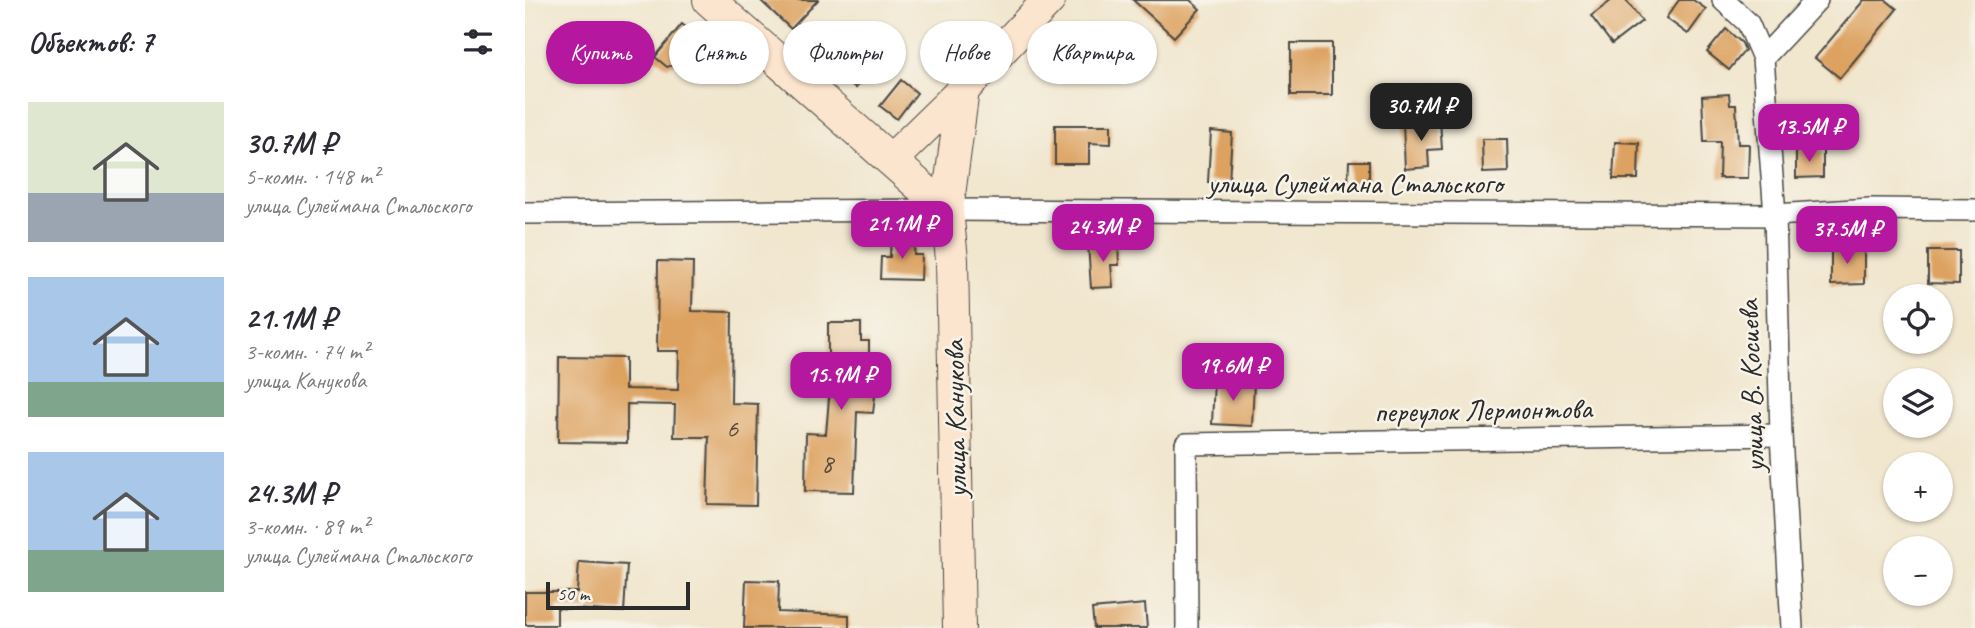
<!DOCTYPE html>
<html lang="ru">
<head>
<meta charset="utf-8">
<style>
	:root { --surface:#fff; --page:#f7f7f7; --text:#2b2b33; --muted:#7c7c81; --accent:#b5179e }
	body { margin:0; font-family:Caveat,sans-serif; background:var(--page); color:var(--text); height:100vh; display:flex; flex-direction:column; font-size:26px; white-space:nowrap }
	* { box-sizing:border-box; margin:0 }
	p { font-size:23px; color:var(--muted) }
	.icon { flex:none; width:38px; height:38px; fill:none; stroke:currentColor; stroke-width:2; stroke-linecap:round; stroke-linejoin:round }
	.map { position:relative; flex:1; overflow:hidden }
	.panel { display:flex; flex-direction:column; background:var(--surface); width:525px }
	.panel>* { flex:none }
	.hud { position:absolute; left:21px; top:21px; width:665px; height:63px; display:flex; gap:14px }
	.buttons { position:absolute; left:1358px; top:284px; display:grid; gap:14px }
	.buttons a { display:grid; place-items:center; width:70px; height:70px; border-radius:50%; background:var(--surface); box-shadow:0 2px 5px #0004; font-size:35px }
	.scale { position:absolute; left:21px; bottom:18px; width:144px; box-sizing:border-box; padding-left:7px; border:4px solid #2b2b2b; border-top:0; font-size:19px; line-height:24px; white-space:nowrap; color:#2b2b2b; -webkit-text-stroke:5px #f7f3e8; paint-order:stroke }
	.price { position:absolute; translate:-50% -60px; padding:0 16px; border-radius:14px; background:var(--accent); color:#fff; font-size:23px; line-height:46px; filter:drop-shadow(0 2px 4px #0008) }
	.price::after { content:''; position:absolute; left:50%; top:42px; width:21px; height:16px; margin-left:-10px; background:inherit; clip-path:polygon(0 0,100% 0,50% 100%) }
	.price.on { background:#222; color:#fff }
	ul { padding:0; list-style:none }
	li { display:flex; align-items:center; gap:21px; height:175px; padding:0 28px }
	li span { display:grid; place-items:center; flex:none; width:196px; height:140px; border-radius:0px; color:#555 }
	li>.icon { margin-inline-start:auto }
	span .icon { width:84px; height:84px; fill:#fffc; stroke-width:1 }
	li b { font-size:30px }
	h2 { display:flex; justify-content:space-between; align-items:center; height:84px; padding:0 28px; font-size:30px }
	.chip { padding:0 24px; border-radius:32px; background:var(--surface); box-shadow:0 2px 5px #0004; font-size:24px; line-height:63px }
	.chip.on { background:var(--accent); color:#fff }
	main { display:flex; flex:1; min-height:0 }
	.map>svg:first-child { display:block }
</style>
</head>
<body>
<main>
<section class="panel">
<h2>Объектов: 7<svg class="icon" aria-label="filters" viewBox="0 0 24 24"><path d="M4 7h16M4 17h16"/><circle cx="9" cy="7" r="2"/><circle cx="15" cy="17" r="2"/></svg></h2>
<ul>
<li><span style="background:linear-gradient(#dfe7d0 65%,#9aa5b1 0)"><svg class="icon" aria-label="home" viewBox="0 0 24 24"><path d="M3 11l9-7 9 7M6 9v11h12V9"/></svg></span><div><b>30.7M ₽</b><p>5-комн. · 148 m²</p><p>улица Сулеймана Стальского</p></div></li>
<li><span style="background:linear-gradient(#a9c7e8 75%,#7fa58c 0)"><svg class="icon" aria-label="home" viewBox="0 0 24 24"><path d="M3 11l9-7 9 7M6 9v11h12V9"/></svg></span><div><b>21.1M ₽</b><p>3-комн. · 74 m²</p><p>улица Канукова</p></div></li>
<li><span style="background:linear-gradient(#a9c7e8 70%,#7fa58c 0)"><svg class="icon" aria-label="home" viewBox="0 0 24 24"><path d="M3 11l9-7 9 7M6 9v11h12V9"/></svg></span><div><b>24.3M ₽</b><p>3-комн. · 89 m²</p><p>улица Сулеймана Стальского</p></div></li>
</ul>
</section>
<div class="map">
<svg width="1450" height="628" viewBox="0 0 1450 628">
	<rect width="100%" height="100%" fill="#f7f3e8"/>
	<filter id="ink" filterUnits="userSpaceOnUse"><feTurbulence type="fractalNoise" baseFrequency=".0143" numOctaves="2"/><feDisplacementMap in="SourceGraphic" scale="14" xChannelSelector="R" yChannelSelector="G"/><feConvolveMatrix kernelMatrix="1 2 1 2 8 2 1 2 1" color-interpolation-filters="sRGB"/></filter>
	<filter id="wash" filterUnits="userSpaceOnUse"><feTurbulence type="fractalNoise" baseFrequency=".00686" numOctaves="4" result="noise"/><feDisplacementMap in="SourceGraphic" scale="28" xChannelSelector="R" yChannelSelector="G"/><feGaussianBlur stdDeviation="1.57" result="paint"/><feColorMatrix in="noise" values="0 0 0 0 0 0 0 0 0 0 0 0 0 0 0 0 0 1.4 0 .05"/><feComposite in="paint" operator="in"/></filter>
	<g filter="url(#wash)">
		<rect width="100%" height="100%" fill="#f1e6ce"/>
		<g id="blocks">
			<g fill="#dda261">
				<polygon points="235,0 293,0 266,29"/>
				<polygon points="608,0 665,0 675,9 649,37"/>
				<polygon points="1087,0 1101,0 1117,21 1087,44 1066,16"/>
				<polygon points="1154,0 1168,0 1181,9 1163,34 1141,18"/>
				<polygon points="1339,0 1361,0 1372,9 1315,78 1290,58"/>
				<polygon points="157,24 193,54 173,77 156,63 142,67 130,57"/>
				<polygon points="565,25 592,49 567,78 540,54"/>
				<polygon points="1201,29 1217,43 1220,50 1204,70 1182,52"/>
				<rect x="766" y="43" width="41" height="52"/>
				<polygon points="329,46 351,63 331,88 309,71"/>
				<polygon points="376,80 392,93 372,119 355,106"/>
				<polygon points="1204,94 1205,105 1211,105 1213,144 1224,144 1223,178 1194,178 1195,142 1179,142 1177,96"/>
				<polygon points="915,121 917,149 903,150 904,167 880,169 878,123"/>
				<polygon points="530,125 586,125 586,144 564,143 564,164 530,164"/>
				<polygon points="686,131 707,133 704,182 683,182"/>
				<polygon points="957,139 982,139 983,172 958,173"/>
				<polygon points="1090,142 1114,143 1113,179 1088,179"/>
				<polygon points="1271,150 1298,150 1298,177 1271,178"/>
				<polygon points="824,161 844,161 844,185 823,185"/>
				<polygon points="366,237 390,238 389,255 397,255 396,280 355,279 356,257 365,257"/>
				<polygon points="593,242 594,265 586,265 588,287 566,288 563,244"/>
				<polygon points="1306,247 1339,247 1339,284 1306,285"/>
				<polygon points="1403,251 1434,251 1434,284 1403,283"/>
				<polygon points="133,261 168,262 167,311 207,312 206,403 233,404 231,505 182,504 184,437 149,437 150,405 102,404 102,443 33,442 34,357 100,358 100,389 153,390 154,351 132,351"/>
				<polygon points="303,323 336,323 336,341 344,341 344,378 352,379 348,413 332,412 329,492 280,491 281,433 301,434 306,374 303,374"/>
				<polygon points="689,380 729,382 727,426 687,424"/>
				<polygon points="54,562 102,565 99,612 32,608 32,625 0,625 0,592 52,592"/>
				<polygon points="221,580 254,581 253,612 324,615 324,628 219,628"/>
				<polygon points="620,604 622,628 569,628 567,609"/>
			</g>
		</g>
	</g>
	<g filter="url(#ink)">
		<use href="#blocks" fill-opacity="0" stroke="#494743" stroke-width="2"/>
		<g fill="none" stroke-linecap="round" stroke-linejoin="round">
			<defs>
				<g id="street">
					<polyline points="1198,0 1223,23 1238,58 1250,215 1256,435 1267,628"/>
					<polyline points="1238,58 1292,0"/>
					<polyline points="0,213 422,210 1250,215 1345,209 1450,210"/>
					<polyline points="662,628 661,444 1256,435"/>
				</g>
				<g id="secondary">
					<polyline points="184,0 422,210"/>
					<polyline points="366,160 438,90 524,0"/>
					<polyline points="434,628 427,260 422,210 438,90"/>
				</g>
			</defs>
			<use href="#street" stroke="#494743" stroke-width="24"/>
			<use href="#secondary" stroke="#494743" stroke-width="34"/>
			<use href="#street" stroke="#fff" stroke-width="21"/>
			<use href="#secondary" stroke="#fce5cf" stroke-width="32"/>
		</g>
	</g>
	<g text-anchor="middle" stroke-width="5" stroke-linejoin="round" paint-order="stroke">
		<g font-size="26" fill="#584938">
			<text x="207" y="437">6</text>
			<text x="302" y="472">8</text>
		</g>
		<g font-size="30" fill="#2b2b2b" stroke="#f7f3e8">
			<text x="830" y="193">улица Сулеймана Стальского</text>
			<text transform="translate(1226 386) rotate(-92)" y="10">улица В. Косиева</text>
			<text transform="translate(958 410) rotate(-1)" y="10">переулок Лермонтова</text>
			<text transform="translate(430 419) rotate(-91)" y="10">улица Канукова</text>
		</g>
	</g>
</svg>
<div class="buttons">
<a><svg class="icon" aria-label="locate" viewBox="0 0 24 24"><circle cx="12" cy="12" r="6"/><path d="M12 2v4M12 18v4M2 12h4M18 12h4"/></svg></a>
<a><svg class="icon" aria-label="layers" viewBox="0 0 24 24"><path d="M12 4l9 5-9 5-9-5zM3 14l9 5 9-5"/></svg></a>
<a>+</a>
<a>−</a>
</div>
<div class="scale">50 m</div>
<b class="price on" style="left:896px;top:143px">30.7M ₽</b>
<b class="price" style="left:1284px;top:164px">13.5M ₽</b>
<b class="price" style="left:377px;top:261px">21.1M ₽</b>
<b class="price" style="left:578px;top:264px">24.3M ₽</b>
<b class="price" style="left:1322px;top:266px">37.5M ₽</b>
<b class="price" style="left:708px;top:403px">19.6M ₽</b>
<b class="price" style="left:316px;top:412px">15.9M ₽</b>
<div class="hud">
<a class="chip on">Купить</a>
<a class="chip">Снять</a>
<a class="chip">Фильтры</a>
<a class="chip">Новое</a>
<a class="chip">Квартира</a>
</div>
</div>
</main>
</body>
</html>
